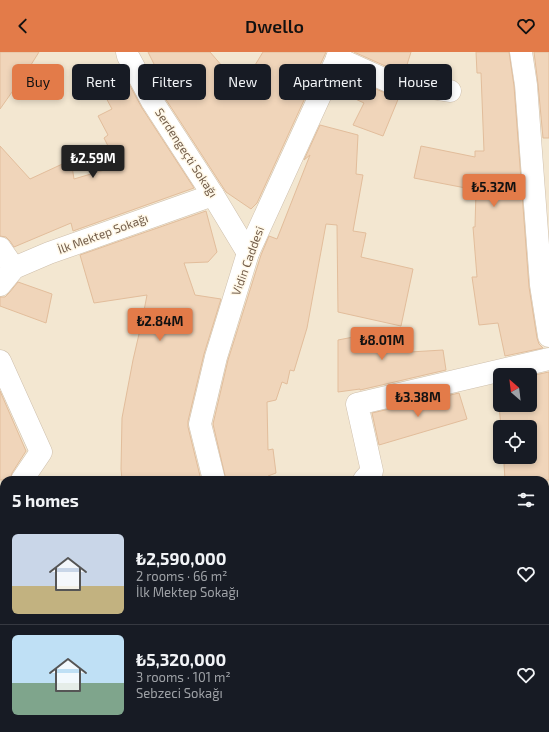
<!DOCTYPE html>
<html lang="en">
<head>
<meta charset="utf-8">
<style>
	:root { --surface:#171b24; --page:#242831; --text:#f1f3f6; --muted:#9ea1a6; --line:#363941; --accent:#e37b49 }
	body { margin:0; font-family:"Exo 2",sans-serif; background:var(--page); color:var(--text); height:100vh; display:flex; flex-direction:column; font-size:15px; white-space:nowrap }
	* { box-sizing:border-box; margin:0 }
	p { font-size:13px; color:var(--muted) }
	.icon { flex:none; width:22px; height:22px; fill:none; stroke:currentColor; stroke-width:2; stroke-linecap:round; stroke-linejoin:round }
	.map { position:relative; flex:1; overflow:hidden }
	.side { position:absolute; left:0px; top:424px; width:549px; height:256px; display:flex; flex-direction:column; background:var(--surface); border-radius:12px 12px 0 0; box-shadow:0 2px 6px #0003 }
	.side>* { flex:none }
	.banner { position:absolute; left:12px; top:12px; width:525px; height:36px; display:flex; gap:8px }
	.needle { width:26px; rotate:332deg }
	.fabs { position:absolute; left:493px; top:316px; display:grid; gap:8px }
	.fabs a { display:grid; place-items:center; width:44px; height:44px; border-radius:6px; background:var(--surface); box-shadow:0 2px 6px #0003; font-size:20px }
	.price { position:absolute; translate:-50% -34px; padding:0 9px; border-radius:4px; background:var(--accent); color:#111; font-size:13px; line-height:26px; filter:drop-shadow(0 1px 2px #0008) }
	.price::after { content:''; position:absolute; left:50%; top:24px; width:12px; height:9px; margin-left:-6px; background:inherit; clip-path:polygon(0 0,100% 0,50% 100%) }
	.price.on { background:#222; color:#fff }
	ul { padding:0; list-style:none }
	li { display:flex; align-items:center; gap:12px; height:100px; padding:0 12px }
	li+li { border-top:1px solid var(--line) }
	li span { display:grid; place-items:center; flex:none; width:112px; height:80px; border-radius:6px; color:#555 }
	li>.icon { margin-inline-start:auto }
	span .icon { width:48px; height:48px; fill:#fffc; stroke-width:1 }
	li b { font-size:17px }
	h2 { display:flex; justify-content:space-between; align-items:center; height:48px; padding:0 12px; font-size:17px }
	.chip { padding:0 14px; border-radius:6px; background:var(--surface); box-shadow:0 2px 6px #0003; font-size:14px; line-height:36px }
	.chip.on { background:var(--accent); color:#111 }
	header { display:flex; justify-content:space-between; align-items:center; height:52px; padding:0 12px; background:var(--accent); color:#111; font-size:18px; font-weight:600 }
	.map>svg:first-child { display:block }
</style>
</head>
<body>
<header><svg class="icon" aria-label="back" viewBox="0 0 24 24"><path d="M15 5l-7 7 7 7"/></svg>Dwello<svg class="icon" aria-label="heart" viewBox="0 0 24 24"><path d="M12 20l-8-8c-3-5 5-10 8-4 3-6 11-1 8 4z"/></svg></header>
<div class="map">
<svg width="549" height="680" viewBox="0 0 549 680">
	<rect width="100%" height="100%" fill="#fbf4e2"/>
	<path fill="#f3e7d1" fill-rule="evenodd" d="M0,0H549V533L545,531V428H4V676H295L292,680H0ZM500,323H530V353H500ZM500,375H530V405H500Z"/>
	<g fill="#f0d5ba" stroke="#e2bd9b">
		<polygon points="0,0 39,0 29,16 0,57"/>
		<polygon points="148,0 210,0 241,36 263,0 326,0 257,151 251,157 226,140 163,43 150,19 156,16"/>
		<polygon points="354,0 411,0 405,19 392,17"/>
		<polygon points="476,0 509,0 514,34 529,235 537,286 539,292 543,296 505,304 498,271 479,273 472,225 477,225 473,175 475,175 476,138 414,126 421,94 475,105 475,99 484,99 481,21 477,21"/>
		<polygon points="534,0 549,0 549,86 543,86 538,32"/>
		<polygon points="343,23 383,40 396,43 396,44 399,45 383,84 353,73 364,51 336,38"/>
		<polygon points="128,30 142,56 194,136 73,179 71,171 14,195 10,189 6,185 0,184 0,94 30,127 71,108 74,127 118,114 104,86 108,83 98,64 112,57 104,42"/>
		<polygon points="320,73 358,83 356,122 363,123 353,179 366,181 361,205 413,217 401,274 338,260 337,173 326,172 307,276 294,319 290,318 287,332 282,330 276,348 267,350 268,398 273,397 276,421 268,424 269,428 226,428 213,372 228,308 261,203 269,184 277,187 310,103 304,108"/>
		<polygon points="206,159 217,200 208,210 184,211 195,243 221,247 204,302 188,369 188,375 201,428 122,428 121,417 122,366 133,308 142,269 147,243 94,251 80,203"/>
		<polygon points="18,230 52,242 46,271 0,254 0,245 5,245 9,241"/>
		<polygon points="400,276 397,290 407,288 410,300 443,298 446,318 360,338 360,337 338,340 338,288"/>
		<polygon points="549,320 549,428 505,428 504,412 519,408 518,405 530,405 530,375 501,375 497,332 500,331 500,353 530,353 530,324"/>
		<polygon points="0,339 26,399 12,421 10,428 0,428"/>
		<polygon points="459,341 467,367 379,393 372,361"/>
	</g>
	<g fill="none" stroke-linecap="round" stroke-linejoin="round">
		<defs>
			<g id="minor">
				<polyline points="127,0 128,4 152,49 213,143 248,201"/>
				<polyline points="521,0 526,33 541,233 549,284"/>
				<polyline points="337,6 388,29 450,39"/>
				<polyline points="0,196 14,216"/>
				<polyline points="0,233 14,216 49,201 213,143"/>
				<polyline points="0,309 41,400 22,428"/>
				<polyline points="214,428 200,372 216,305 248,201 340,0"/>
				<polyline points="364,428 372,419 357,352 549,307"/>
				<polyline points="0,449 4,446"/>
				<polyline points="545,471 549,453"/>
				<polyline points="0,534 4,538"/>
				<polyline points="285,676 287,680"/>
				<polyline points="122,680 124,676"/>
			</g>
			<g id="tertiary">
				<polyline points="545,543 549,545"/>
				<polyline points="306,680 309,676"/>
			</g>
		</defs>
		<use href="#minor" stroke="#cebfac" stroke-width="23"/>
		<use href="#tertiary" stroke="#cebfac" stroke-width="23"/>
		<use href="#minor" stroke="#fff" stroke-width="22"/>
		<use href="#tertiary" stroke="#fff" stroke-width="22"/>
	</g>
	<g text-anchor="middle" stroke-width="3" stroke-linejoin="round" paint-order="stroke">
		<g font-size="12" fill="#725c49" stroke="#fff8e8">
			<text transform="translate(186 101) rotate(57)" y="4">Serdengeçti Sokağı</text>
			<text transform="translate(103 182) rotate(-20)" y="4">İlk Mektep Sokağı</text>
			<text transform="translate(248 209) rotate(-70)" y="4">Vidin Caddesi</text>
		</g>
	</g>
</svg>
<div class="fabs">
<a><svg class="needle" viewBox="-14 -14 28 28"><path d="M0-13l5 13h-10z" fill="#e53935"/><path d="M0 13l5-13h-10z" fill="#9ea1a6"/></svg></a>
<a><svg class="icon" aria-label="locate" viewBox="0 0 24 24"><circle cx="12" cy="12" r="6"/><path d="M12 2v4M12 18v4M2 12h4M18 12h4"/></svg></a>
</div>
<b class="price on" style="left:93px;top:127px">₺2.59M</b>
<b class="price" style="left:494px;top:156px">₺5.32M</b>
<b class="price" style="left:160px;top:290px">₺2.84M</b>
<b class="price" style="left:382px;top:309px">₺8.01M</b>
<b class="price" style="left:418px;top:366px">₺3.38M</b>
<div class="banner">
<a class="chip on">Buy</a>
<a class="chip">Rent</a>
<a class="chip">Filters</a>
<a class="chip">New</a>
<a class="chip">Apartment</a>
<a class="chip">House</a>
</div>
<section class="side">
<h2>5 homes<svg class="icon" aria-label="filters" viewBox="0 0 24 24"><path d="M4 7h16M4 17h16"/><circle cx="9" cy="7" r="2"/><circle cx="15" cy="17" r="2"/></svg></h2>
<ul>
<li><span style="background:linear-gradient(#c9d6e8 65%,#c2b280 0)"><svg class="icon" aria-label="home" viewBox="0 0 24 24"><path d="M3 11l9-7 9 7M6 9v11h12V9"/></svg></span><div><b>₺2,590,000</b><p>2 rooms · 66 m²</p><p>İlk Mektep Sokağı</p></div><svg class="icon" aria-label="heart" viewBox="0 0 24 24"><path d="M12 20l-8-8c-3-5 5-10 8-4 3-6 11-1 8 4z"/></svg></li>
<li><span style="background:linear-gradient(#bfe0f5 60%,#7fa58c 0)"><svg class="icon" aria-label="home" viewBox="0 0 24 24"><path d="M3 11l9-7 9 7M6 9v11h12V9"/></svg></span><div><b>₺5,320,000</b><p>3 rooms · 101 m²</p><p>Sebzeci Sokağı</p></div><svg class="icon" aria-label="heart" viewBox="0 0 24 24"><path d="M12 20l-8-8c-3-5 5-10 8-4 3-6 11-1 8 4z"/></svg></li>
</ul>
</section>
</div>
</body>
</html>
